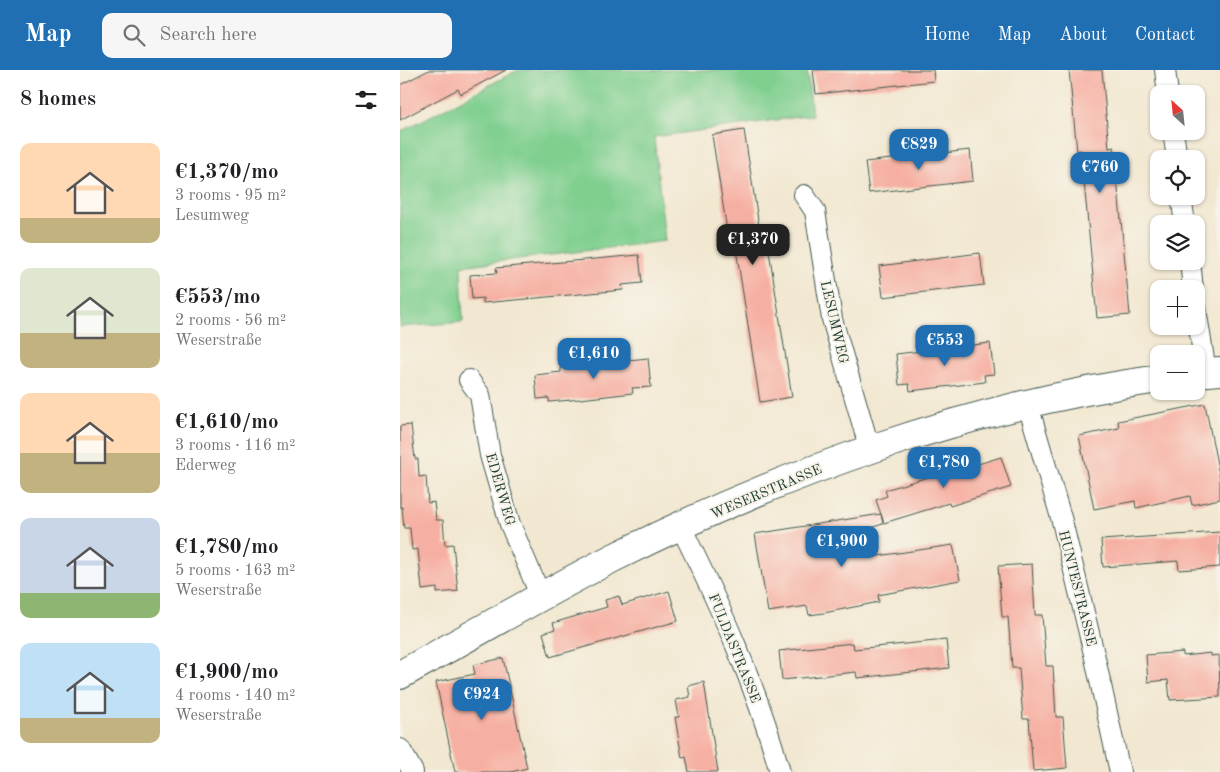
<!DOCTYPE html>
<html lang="en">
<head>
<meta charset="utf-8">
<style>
	:root { --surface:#fff; --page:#f6f6f6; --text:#202124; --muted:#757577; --accent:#1f6fb2 }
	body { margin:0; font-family:"Old Standard TT",serif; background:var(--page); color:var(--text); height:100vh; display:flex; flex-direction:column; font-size:19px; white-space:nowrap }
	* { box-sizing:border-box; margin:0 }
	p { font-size:16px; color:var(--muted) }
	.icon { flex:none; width:28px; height:28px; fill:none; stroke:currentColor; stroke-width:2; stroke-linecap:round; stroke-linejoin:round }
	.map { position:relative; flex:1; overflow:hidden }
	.drawer { display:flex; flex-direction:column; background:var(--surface); width:400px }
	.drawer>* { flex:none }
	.needle { width:32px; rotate:333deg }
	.controls { position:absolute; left:750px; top:15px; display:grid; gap:10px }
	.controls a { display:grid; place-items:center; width:55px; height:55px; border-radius:10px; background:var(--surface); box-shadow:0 1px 4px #0004; font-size:25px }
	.price { position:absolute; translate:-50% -42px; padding:0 11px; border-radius:10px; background:var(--accent); color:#fff; font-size:16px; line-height:32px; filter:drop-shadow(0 1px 2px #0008) }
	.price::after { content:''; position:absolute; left:50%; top:30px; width:15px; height:11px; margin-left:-8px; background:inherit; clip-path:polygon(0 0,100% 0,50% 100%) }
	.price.on { background:#222; color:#fff }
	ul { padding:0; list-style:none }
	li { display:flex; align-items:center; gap:15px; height:125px; padding:0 20px }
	li span { display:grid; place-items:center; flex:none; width:140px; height:100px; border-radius:10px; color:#555 }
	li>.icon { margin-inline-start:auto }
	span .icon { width:60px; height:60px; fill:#fffc; stroke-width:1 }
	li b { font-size:21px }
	h2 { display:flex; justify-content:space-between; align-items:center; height:60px; padding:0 20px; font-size:21px }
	header { display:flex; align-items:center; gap:30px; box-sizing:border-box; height:70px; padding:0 25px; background:var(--accent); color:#fff }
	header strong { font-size:24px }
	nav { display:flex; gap:28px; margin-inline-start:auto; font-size:18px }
	.search { width:350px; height:45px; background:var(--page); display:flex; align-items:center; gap:12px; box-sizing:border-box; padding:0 18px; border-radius:10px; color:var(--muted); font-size:19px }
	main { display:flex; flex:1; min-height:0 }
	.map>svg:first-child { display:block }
</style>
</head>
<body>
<header>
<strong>Map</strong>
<div class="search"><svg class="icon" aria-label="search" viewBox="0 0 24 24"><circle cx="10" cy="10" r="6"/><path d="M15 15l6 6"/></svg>Search here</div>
<nav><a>Home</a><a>Map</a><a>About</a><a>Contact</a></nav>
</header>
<main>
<section class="drawer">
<h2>8 homes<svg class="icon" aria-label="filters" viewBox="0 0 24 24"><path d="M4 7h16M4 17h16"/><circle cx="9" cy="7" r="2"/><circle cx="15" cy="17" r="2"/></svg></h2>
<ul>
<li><span style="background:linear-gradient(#ffd9b3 75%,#c2b280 0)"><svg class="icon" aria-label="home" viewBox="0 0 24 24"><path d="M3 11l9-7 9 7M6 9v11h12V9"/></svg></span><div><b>€1,370/mo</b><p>3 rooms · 95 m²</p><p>Lesumweg</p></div></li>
<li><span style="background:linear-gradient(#dfe7d0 65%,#c2b280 0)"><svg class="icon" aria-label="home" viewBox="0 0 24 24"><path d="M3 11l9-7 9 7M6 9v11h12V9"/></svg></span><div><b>€553/mo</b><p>2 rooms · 56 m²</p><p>Weserstraße</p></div></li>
<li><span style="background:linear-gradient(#ffd9b3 60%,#c2b280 0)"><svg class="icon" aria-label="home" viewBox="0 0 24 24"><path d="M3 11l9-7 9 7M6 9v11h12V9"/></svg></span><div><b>€1,610/mo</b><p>3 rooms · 116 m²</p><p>Ederweg</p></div></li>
<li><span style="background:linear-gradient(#c9d6e8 75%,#8fb573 0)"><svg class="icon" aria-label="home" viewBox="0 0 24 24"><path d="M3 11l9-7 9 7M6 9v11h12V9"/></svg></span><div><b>€1,780/mo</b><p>5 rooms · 163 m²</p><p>Weserstraße</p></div></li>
<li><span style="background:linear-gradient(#bfe0f5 75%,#c2b280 0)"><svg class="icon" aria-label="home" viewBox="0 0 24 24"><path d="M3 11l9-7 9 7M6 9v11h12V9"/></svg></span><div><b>€1,900/mo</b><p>4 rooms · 140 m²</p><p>Weserstraße</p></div></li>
</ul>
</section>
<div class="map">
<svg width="820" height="702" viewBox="0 0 820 702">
	<rect width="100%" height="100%" fill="#f7f3e8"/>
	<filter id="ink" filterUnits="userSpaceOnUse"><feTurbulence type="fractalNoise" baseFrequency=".02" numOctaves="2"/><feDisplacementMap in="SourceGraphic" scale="10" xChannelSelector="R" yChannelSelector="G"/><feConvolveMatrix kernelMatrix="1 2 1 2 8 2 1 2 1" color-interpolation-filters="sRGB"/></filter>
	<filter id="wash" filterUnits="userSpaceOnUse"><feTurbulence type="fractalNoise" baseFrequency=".0096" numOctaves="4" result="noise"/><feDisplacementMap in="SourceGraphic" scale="20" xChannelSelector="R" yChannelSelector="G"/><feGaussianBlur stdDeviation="1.12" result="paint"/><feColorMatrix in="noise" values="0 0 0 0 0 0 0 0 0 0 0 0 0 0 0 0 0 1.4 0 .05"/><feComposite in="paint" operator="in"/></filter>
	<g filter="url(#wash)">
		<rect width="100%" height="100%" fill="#f2e8d1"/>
		<polygon fill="#7fcf8f" stroke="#4f8662" points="118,0 407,0 412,45 254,67 265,171 61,196 63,252 0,257 0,62"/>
		<g id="blocks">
			<g fill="#f6b0a3">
				<polygon points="29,0 106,0 61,24 58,19 0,50 0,15"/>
				<polygon points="413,0 533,0 534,11 416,24"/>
				<polygon points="669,0 702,0 709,78 714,77 730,245 697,248 681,80 677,81"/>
				<polygon points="344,60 360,163 366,162 392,327 360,332 334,166 328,167 312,65"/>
				<polygon points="570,80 573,111 469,123 465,92"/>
				<polygon points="580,183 584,215 483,227 479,196"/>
				<polygon points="239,185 242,213 222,215 223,220 83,233 83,228 72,229 70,205 97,203 96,198"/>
				<polygon points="590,273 594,304 584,305 585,312 510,321 509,314 499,315 496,284"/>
				<polygon points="248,288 251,317 232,318 233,323 171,330 149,332 149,328 137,329 135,305 161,302 161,297"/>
				<polygon points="805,334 820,409 820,429 792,435 790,426 736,438 735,431 694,439 679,366 719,358 718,351"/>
				<polygon points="11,355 15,389 18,389 19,407 26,406 28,433 34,432 36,450 43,450 45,475 53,474 58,521 37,523 37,518 22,520 18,479 12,480 10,458 4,458 2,437 0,437 0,356"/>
				<polygon points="601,387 611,417 550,436 549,433 484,453 476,430 487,426 485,420 538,404 536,397 553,391 555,401"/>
				<polygon points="481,444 483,454 431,470 435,487 470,480 471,487 553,475 560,510 478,525 479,532 424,543 409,545 407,536 368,542 355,464"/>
				<polygon points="820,462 820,497 779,500 778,491 703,497 701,470"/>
				<polygon points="632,494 635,545 642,545 646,596 653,596 656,647 663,647 667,698 633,701 629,649 623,649 619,598 612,598 608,547 602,547 598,496"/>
				<polygon points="269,521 278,551 150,587 143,563 155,559 153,553 207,537 205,530 219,526 222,535"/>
				<polygon points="546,570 549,598 457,608 456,602 382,610 379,581 453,573 454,579"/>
				<polygon points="783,582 783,586 811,583 811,586 819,585 820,627 770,630 768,610 748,612 746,585"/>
				<polygon points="103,588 127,698 111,702 55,702 36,612 75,604 73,595"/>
				<polygon points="304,612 318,702 289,702 286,687 282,688 275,647 279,647 276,630 290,627 288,616"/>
			</g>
		</g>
	</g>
	<g filter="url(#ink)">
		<use href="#blocks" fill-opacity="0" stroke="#3f574c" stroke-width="1"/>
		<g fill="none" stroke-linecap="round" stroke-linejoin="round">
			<defs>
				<g id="street">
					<polyline points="765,0 768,24"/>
					<polyline points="773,61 777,89"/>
					<polyline points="404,125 415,141 432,249 470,380"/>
					<polyline points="781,126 785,154"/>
					<polyline points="790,191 793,219"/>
					<polyline points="796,239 806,302"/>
					<polyline points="69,310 80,325 90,385 110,454 141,527"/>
					<polyline points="628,335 662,451 695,588 720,702"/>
					<path d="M281,457C320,536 357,617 380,702"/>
					<polyline points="0,679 13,702"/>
				</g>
				<g id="secondary">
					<polyline points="796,303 820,301"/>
					<path d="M0,605C71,566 141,525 213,488C382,403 571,335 759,309"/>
				</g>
			</defs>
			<use href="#street" stroke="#3f574c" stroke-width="22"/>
			<use href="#secondary" stroke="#3f574c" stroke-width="30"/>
			<use href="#street" stroke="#fff" stroke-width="20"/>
			<use href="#secondary" stroke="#fff" stroke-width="28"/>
		</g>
	</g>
	<g text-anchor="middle" stroke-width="4" stroke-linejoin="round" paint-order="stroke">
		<g font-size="14" fill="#1f3d34" stroke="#f7f3e8">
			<text transform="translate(435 252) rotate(77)" y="5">LESUMWEG</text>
			<text transform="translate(101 419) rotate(74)" y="5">EDERWEG</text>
			<text transform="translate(366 421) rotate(-23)" y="5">WESERSTRASSE</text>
			<text transform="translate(678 518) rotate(76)" y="5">HUNTESTRASSE</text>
			<text transform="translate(335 578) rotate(68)" y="5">FULDASTRASSE</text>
		</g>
	</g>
</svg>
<div class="controls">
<a><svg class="needle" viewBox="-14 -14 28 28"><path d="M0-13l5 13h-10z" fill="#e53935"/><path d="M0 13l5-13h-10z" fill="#757577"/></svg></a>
<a><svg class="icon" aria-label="locate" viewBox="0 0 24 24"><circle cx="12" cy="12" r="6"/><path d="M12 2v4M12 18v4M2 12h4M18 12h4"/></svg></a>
<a><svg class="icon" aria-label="layers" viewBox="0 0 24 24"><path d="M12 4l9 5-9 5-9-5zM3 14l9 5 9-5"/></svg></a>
<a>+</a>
<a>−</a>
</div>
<b class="price" style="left:519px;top:101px">€829</b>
<b class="price" style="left:700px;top:124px">€760</b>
<b class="price on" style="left:353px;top:196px">€1,370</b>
<b class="price" style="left:545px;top:297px">€553</b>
<b class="price" style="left:194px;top:310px">€1,610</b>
<b class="price" style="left:544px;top:419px">€1,780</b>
<b class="price" style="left:442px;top:498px">€1,900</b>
<b class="price" style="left:82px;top:651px">€924</b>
</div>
</main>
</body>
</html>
